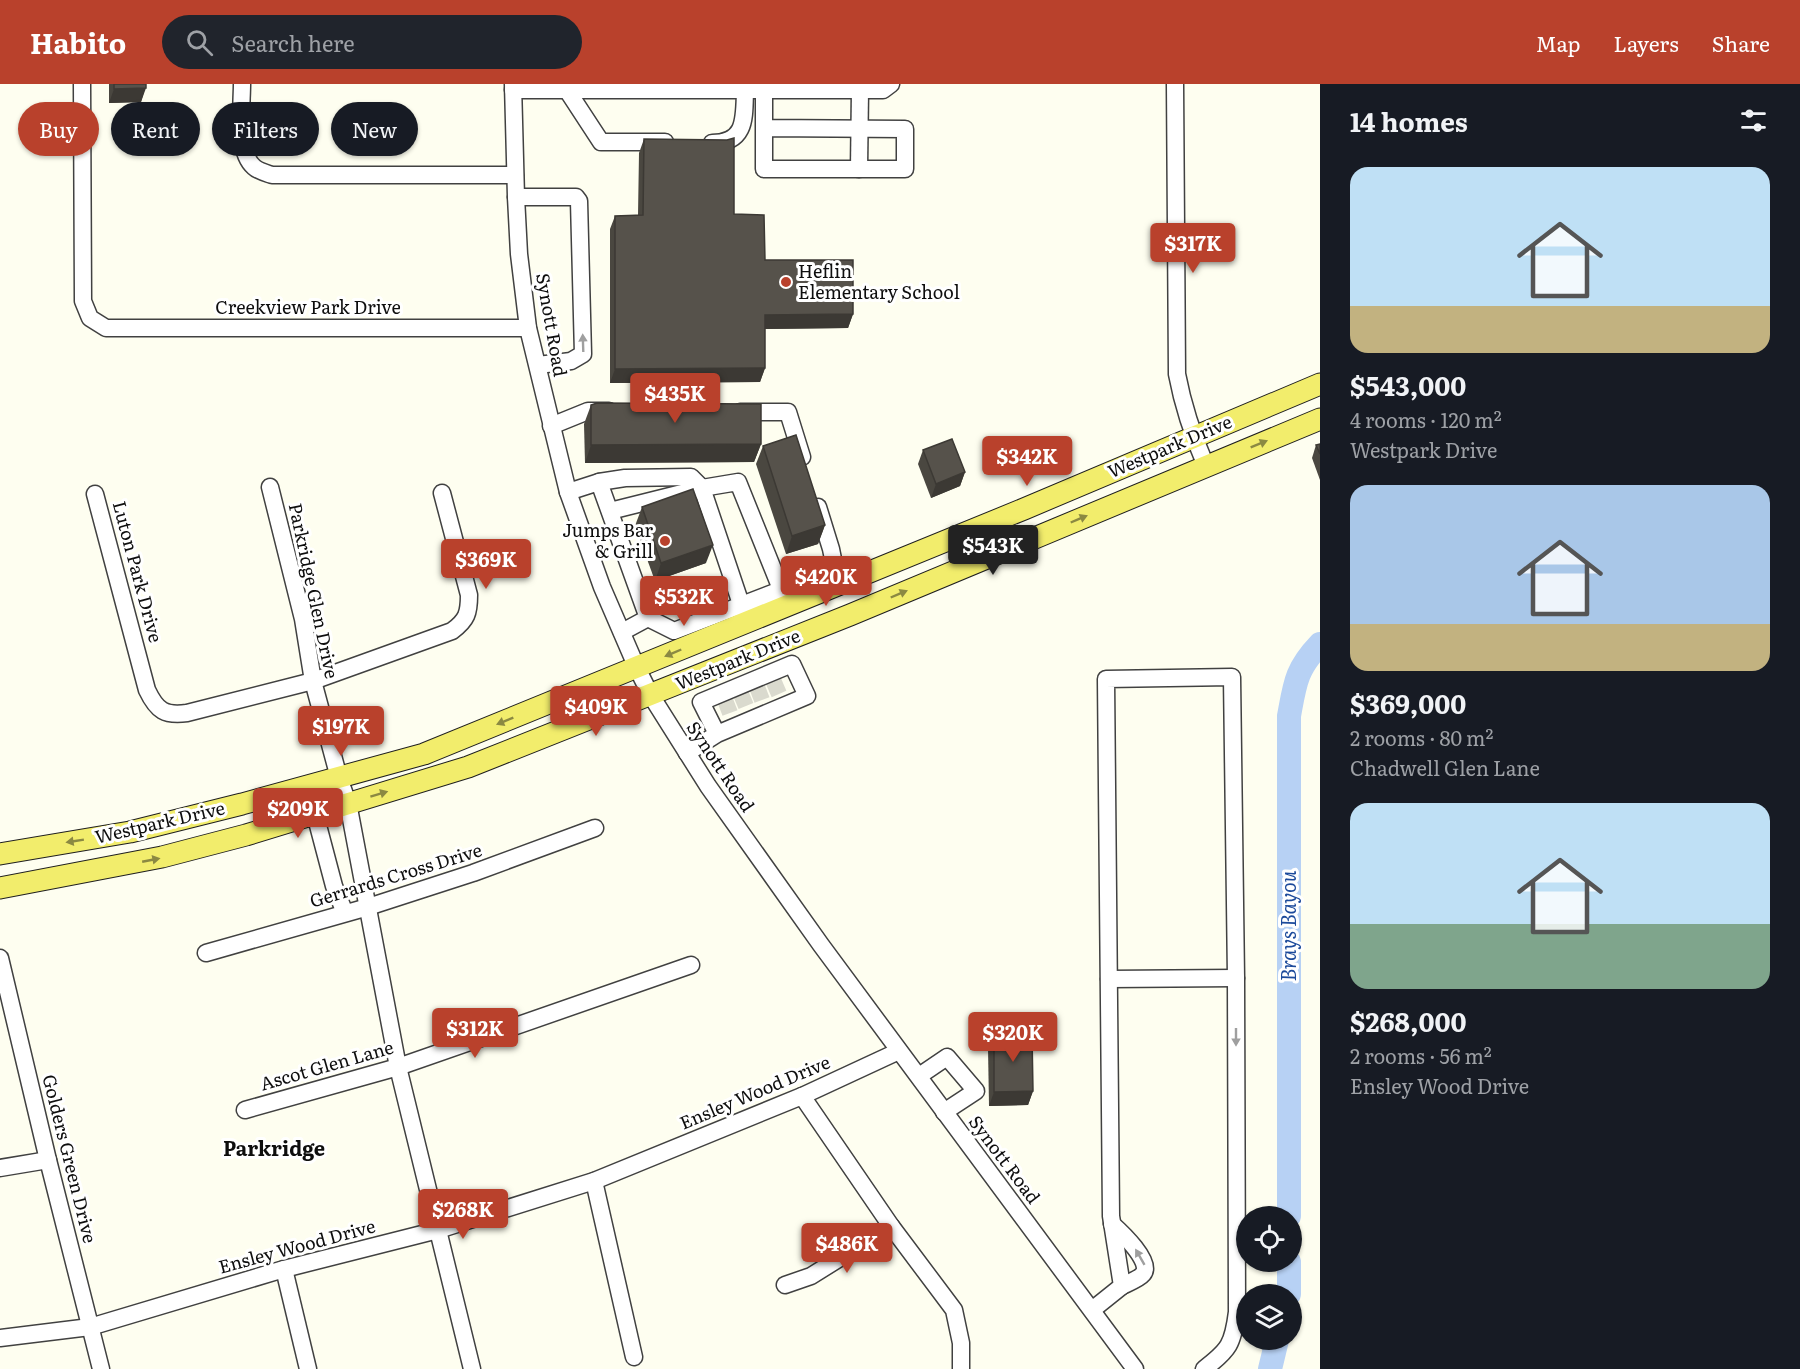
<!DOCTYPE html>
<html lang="en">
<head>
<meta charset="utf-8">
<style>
	:root { --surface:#171b24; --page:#20242c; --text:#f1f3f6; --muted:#9ea1a6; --accent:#b9412c }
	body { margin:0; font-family:Literata,serif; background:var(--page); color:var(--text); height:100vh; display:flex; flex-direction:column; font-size:22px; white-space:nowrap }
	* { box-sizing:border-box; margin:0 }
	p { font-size:20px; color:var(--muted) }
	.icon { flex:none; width:33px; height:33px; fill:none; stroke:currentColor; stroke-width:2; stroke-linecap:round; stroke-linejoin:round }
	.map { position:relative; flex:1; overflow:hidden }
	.side { display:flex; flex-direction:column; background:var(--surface); width:480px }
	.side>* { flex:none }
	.top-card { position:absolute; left:18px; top:18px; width:570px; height:54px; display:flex; gap:12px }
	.tools { position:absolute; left:1236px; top:1122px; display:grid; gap:12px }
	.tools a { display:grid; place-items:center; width:66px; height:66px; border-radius:50%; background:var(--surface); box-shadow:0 2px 4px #0004; font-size:30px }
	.price { position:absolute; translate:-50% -51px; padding:0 14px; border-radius:6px; background:var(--accent); color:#fff; font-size:20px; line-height:39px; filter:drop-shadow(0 2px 3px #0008) }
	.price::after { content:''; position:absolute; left:50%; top:36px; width:18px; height:14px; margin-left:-9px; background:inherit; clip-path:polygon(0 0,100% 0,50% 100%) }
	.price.current { background:#222; color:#fff }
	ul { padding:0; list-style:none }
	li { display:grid; align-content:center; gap:12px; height:318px; padding:0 30px }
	li span { display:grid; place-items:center; height:186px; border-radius:18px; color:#555 }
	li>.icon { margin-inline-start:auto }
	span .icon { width:108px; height:108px; fill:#fffc; stroke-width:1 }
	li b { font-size:26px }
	h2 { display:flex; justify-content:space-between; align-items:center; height:72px; padding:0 30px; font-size:26px }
	.pill { padding:0 21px; border-radius:27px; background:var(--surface); box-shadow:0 2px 4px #0004; font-size:21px; line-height:54px }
	.pill.current { background:var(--accent); color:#fff }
	header { display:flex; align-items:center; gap:36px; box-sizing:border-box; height:84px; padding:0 30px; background:var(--accent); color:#fff }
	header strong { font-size:28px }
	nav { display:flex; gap:33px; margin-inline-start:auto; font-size:21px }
	.search { width:420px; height:54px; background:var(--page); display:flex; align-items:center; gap:15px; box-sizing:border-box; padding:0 21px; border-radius:33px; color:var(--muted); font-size:22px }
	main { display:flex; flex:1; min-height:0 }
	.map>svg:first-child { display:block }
</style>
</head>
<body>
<header>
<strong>Habito</strong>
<div class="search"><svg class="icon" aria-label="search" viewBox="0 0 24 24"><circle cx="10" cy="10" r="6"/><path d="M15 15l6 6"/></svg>Search here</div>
<nav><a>Map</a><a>Layers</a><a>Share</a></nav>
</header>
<main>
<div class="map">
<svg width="1320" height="1285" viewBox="0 0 1320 1285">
	<rect width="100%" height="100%" fill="#fefef0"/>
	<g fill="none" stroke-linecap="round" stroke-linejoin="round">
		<g stroke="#b7d1f4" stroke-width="24">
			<path d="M1289,1132V632C1295,599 1296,585 1320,560"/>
			<polyline points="1289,1178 1289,1210"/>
			<polyline points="1270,1285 1277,1256"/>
		</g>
		<g stroke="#dadace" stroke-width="16" stroke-dasharray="16 8" stroke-linecap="butt">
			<polyline points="773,596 779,610"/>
			<polyline points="757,603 762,616"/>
			<polyline points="741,610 746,622"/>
			<polyline points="725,616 730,629"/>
		</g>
		<defs>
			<g id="minor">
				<polyline points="82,0 83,217 90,234 106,244 528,244"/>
				<path d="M242,0C242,22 236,68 254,83C258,87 266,89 272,91H515"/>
				<polyline points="513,0 516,113 519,170 528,244 568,408 602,503 637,584 650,610 708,702 821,861 1135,1285"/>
				<path d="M1175,0L1177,290C1183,322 1193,352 1206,382"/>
				<polyline points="513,6 883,6 891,0"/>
				<polyline points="567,6 601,58 665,58"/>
				<polyline points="764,6 764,85 905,85 905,45 764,44"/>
				<path d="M712,59C747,59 744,33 745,6"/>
				<polyline points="859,85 860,6"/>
				<polyline points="516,113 576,113 579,117 583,270 571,277 538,281"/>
				<polyline points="740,328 788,328 802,373"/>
				<polyline points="551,342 588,327 609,327"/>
				<polyline points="599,398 648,534 622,548"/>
				<polyline points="270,403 303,535 313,597 339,694 348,719 398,983 472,1285"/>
				<polyline points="568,408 599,398 625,394 691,393 702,404 747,538"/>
				<path d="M95,410L147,606C157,627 165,632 187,629L313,597L452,547C467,536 469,529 469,511L442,409"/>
				<polyline points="818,423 831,465 838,500"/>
				<polyline points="610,427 702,404 738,398 781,505"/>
				<polyline points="648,534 674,547 835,485"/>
				<polyline points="687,669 717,650 807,612 792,580 701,618 717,650"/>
				<polyline points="315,730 334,802 345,829"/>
				<polyline points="206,869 368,823 473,789 595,744"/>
				<polyline points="0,874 48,1076 101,1285"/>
				<polyline points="1109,895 1236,894"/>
				<polyline points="919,992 947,973 976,1007 944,1028"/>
				<polyline points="802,1012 891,1142 954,1226 961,1259 961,1285"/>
				<polyline points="245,1026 398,983 691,881"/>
				<polyline points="0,1084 48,1076"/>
				<polyline points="594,1097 634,1273"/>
				<path d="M1112,1140C1121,1148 1153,1178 1143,1190C1139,1195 1128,1199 1122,1202"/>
				<polyline points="284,1185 308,1285"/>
				<polyline points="785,1201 811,1192 891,1142"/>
				<path d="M1092,1226L1122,1202L1111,1132L1106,595L1232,593L1236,894L1237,1228C1233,1260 1229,1266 1204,1285"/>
				<polyline points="0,1254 90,1243 284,1185 438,1146 594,1097 802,1012 899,967"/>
			</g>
			<g id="major">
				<polyline points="0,770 130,748 242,720 424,670 1024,425 1320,300"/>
				<polyline points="0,804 162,773 246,751 468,683 850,531 1320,335"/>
			</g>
		</defs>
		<use href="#minor" stroke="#414141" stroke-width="19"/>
		<use href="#major" stroke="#1f1f1f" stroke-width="23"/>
		<use href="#minor" stroke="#fff" stroke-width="16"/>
		<use href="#major" stroke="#f2ed6c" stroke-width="21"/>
	</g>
	<g fill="#4a4740">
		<polygon points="109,0 146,0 141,18 109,19"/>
		<polygon points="644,55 734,130 765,176 853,230 848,244 765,245 765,284 760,298 610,299 610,145 615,132 638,131 639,69"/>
		<polygon points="591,321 761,360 754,378 585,379 584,340"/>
		<polygon points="1320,360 1320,396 1312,374 1316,361"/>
		<polygon points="763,362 825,441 818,460 786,470 756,380"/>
		<polygon points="923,366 965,388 960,402 931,414 918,380"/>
		<polygon points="642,423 706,479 655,497 635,442"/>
		<polygon points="994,950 1033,1007 1028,1021 989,1022 988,964"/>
	</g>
	<g fill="#3c3934">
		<polygon points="146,4 141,18 109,19 114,5"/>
		<polygon points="853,230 848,244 760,245 765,231"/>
		<polygon points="765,284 760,298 610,299 615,285"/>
		<polygon points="761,360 754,378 585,379 591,361"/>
		<polygon points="965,388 960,402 931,414 936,400"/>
		<polygon points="825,441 818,460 786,470 792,452"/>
		<polygon points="713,461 706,479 655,497 661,479"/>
		<polygon points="1033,1007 1028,1021 989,1022 994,1008"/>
	</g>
	<g fill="#56524b" stroke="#3c3934" stroke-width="1.5">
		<polygon points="114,0 146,0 146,4 114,5"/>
		<polygon points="734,54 734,130 764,131 765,176 853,176 853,230 765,231 765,284 615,285 615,132 643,131 644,55 727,56"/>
		<polygon points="597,319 761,320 761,360 591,361 591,321"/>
		<polygon points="796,351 825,441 792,452 763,362"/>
		<polygon points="952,355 965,388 936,400 923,366"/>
		<polygon points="1320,360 1320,370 1316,361"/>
		<polygon points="693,405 713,461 661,479 642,423"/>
		<polygon points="994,950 1032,950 1033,1007 994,1008"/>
	</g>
	<defs><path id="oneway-solid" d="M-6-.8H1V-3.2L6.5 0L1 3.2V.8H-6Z" transform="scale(1.5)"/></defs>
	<g fill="#9f9f9f">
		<use href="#oneway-solid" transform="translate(583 259) rotate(-92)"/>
		<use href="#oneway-solid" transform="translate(1236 953) rotate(90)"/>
		<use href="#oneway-solid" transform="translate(1140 1173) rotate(-120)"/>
	</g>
	<g fill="#8b8942">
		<use href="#oneway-solid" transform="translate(1259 360) rotate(-22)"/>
		<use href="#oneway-solid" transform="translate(1079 435) rotate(-23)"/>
		<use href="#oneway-solid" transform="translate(899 510) rotate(-23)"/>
		<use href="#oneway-solid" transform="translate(673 569) rotate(157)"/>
		<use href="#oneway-solid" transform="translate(505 637) rotate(158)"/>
		<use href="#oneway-solid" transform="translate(379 710) rotate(-17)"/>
		<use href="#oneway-solid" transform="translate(75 757) rotate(171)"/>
		<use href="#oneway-solid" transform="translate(151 776) rotate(-11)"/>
	</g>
	<g fill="#b9412c" stroke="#fff" stroke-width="2">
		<circle cx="786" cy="198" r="6"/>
		<circle cx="665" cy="457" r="6"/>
	</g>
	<g text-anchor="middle" stroke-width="6" stroke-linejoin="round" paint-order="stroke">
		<g font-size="18" fill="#0e0e0e" stroke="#fff" text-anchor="start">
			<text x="798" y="194">Heflin<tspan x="798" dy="21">Elementary School</tspan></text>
			<text x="653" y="453" text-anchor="end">Jumps Bar<tspan x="653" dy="21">&amp; Grill</tspan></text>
		</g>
		<g font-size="18" fill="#0e0e0e" stroke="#fff">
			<text x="308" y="230">Creekview Park Drive</text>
			<text transform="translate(551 241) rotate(80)" y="6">Synott Road</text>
			<text transform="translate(1170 363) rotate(-23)" y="6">Westpark Drive</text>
			<text transform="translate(137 488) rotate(75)" y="6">Luton Park Drive</text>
			<text transform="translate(313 507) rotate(78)" y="6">Parkridge Glen Drive</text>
			<text transform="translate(738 576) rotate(-22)" y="6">Westpark Drive</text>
			<text transform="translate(720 683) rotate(56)" y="6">Synott Road</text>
			<text transform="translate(160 739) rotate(-13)" y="6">Westpark Drive</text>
			<text transform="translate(396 792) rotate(-17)" y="6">Gerrards Cross Drive</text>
			<text transform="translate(327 982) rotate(-16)" y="6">Ascot Glen Lane</text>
			<text transform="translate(755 1009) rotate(-23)" y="6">Ensley Wood Drive</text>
			<text transform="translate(69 1075) rotate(76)" y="6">Golders Green Drive</text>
			<text transform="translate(1004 1076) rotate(53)" y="6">Synott Road</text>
			<text transform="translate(297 1163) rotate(-15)" y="6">Ensley Wood Drive</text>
		</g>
		<g font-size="20" font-style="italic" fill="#1c4a9b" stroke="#fff">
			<text transform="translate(1289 842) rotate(-90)" y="7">Brays Bayou</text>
		</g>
		<g font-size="20" font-weight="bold" fill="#0e0e0e" stroke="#fff">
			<text x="274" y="1072">Parkridge</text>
		</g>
	</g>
</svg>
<div class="tools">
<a><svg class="icon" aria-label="locate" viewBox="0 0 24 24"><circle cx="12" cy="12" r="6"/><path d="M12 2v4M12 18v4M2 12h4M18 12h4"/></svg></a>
<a><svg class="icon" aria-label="layers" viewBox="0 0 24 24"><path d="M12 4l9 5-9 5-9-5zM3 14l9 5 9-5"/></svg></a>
</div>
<b class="price" style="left:1193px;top:190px">$317K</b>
<b class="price" style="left:675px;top:340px">$435K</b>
<b class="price" style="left:1027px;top:403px">$342K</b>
<b class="price current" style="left:993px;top:492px">$543K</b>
<b class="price" style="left:486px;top:506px">$369K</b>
<b class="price" style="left:826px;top:523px">$420K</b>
<b class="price" style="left:684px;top:543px">$532K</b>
<b class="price" style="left:596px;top:653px">$409K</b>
<b class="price" style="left:341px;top:673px">$197K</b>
<b class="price" style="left:298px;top:755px">$209K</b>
<b class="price" style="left:475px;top:975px">$312K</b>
<b class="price" style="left:1013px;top:979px">$320K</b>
<b class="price" style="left:463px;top:1156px">$268K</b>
<b class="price" style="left:847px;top:1190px">$486K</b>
<div class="top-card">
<a class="pill current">Buy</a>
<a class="pill">Rent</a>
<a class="pill">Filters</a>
<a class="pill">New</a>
</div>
</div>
<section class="side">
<h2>14 homes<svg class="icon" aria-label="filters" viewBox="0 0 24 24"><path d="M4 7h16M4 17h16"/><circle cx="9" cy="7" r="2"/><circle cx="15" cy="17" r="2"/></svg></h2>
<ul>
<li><span style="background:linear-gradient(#bfe0f5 75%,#c2b280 0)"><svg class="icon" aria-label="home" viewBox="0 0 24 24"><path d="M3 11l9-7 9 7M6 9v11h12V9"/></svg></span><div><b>$543,000</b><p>4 rooms · 120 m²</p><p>Westpark Drive</p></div></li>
<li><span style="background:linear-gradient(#a9c7e8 75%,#c2b280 0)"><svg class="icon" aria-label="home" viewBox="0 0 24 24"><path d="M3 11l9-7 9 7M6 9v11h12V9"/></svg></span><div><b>$369,000</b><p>2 rooms · 80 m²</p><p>Chadwell Glen Lane</p></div></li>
<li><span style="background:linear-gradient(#bfe0f5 65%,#7fa58c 0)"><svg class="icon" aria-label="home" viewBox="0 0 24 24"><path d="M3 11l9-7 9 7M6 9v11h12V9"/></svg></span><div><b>$268,000</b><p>2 rooms · 56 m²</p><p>Ensley Wood Drive</p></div></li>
</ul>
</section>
</main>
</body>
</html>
